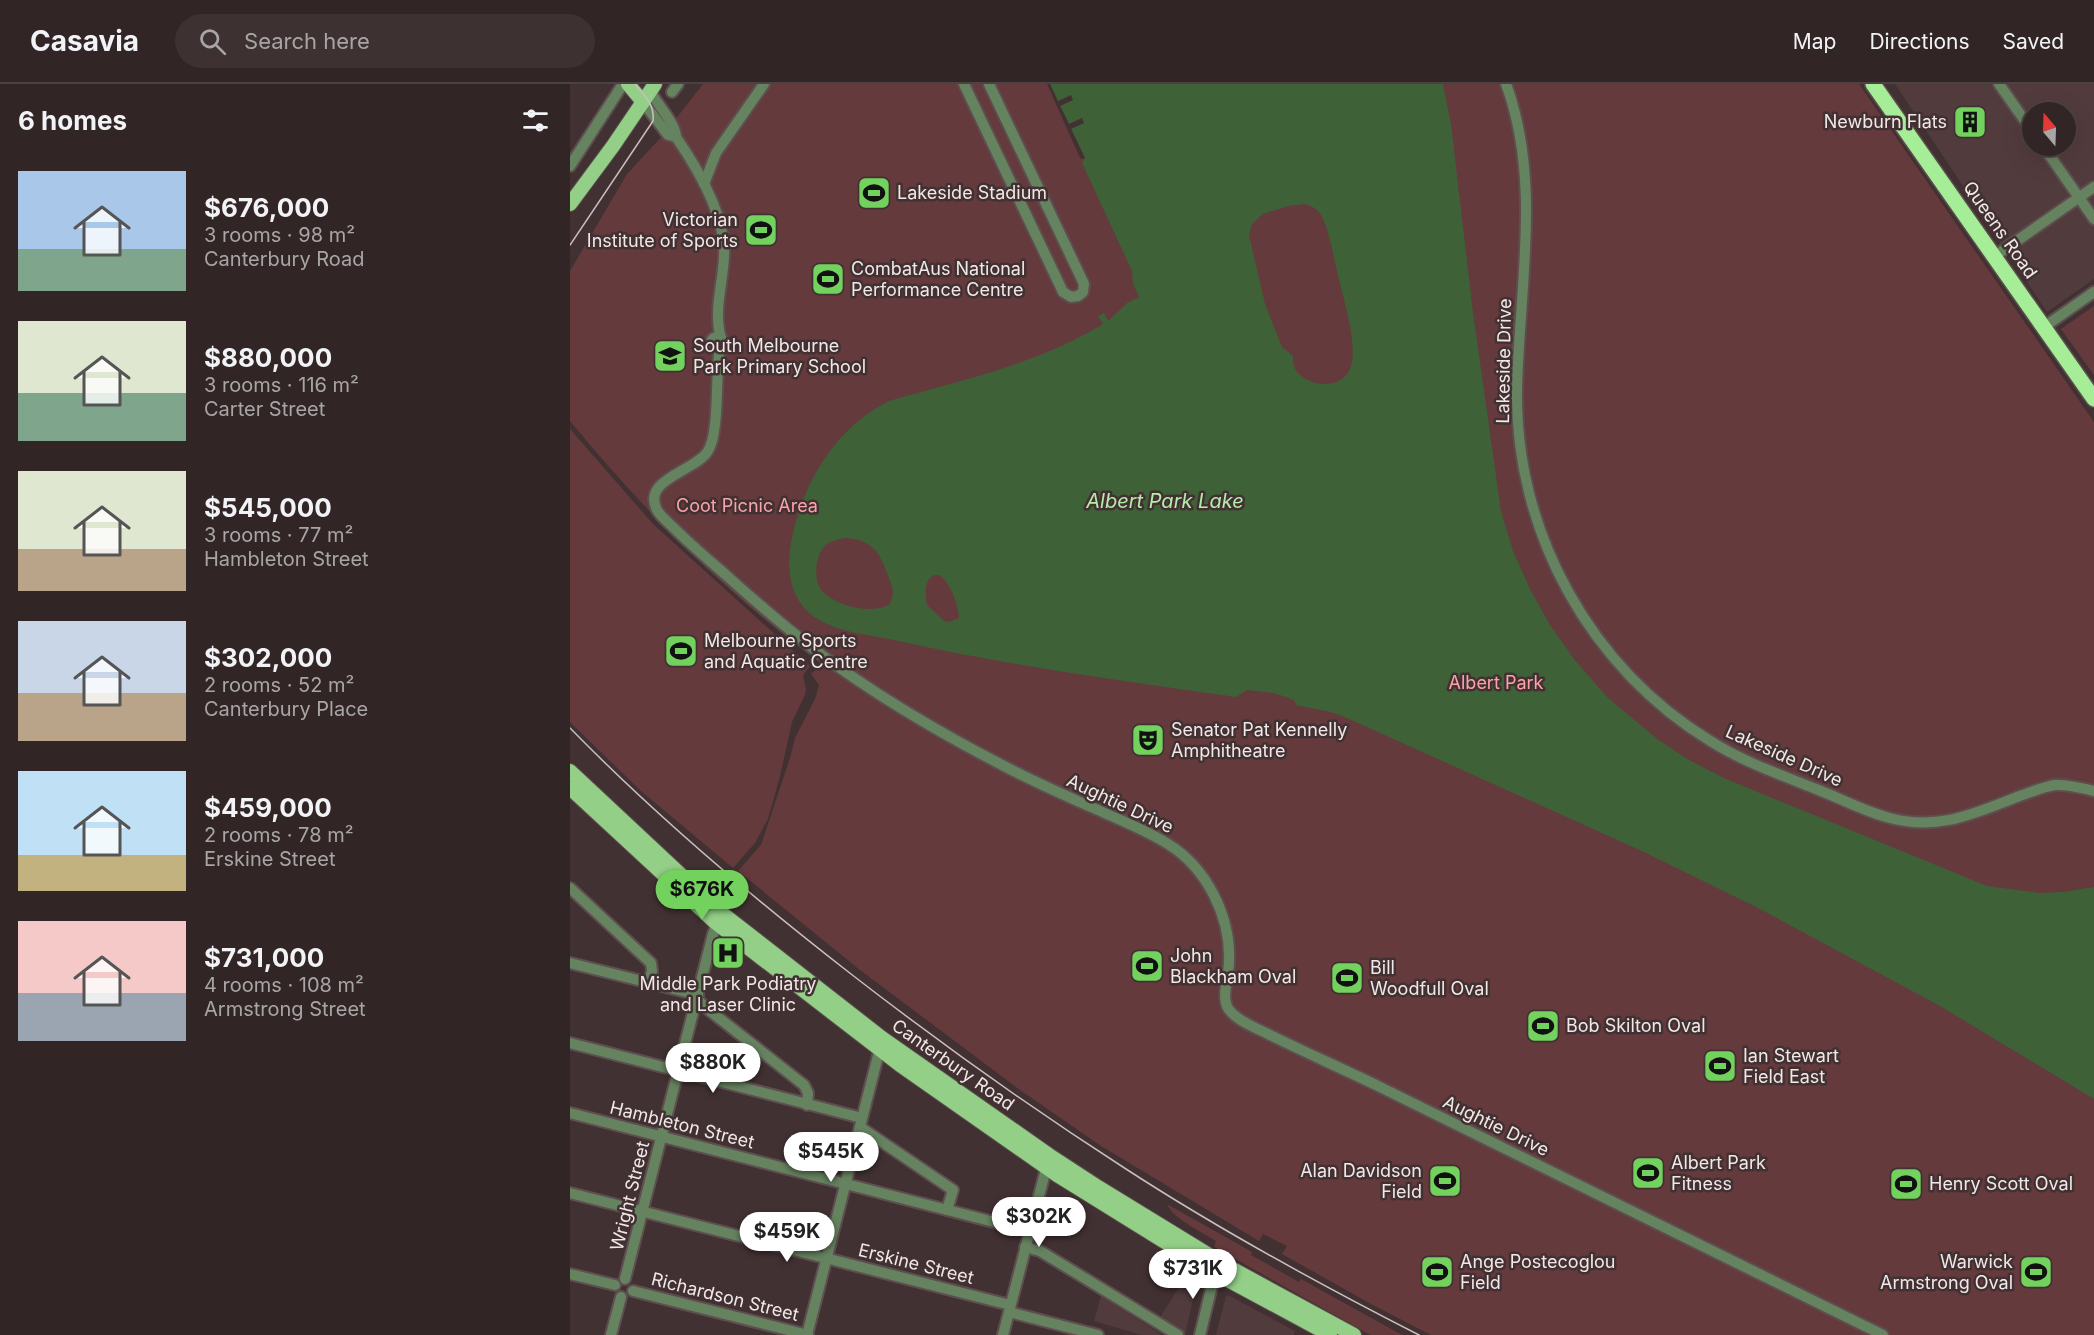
<!DOCTYPE html>
<html lang="en">
<head>
<meta charset="utf-8">
<style>
	:root { --surface:#322526; --page:#3d3132; --text:#f1f3f6; --muted:#a8a5a7; --line:#4d4243; --accent:#72d25d }
	body { margin:0; font-family:Inter,sans-serif; background:var(--page); color:var(--text); height:100vh; display:flex; flex-direction:column; font-size:22px; white-space:nowrap }
	* { box-sizing:border-box; margin:0 }
	p { font-size:20px; color:var(--muted) }
	.icon { flex:none; width:33px; height:33px; fill:none; stroke:currentColor; stroke-width:2; stroke-linecap:round; stroke-linejoin:round }
	.map { position:relative; flex:1; overflow:hidden }
	.sheet { display:flex; flex-direction:column; background:var(--surface); width:570px }
	.sheet>* { flex:none }
	.needle { width:39px; rotate:341deg }
	.fabs { position:absolute; left:1452px; top:18px; display:grid; gap:12px }
	.fabs a { display:grid; place-items:center; width:54px; height:54px; border-radius:50%; background:var(--surface); box-shadow:0 6px 24px #0002,0 0 0 2px var(--line); font-size:30px }
	.price { position:absolute; translate:-50% -51px; padding:0 14px; border-radius:21px; background:#fff; color:#222; font-size:20px; line-height:39px; filter:drop-shadow(0 2px 3px #0008) }
	.price::after { content:''; position:absolute; left:50%; top:36px; width:18px; height:14px; margin-left:-9px; background:inherit; clip-path:polygon(0 0,100% 0,50% 100%) }
	.price.on { background:var(--accent); color:#111 }
	ul { padding:0; list-style:none }
	li { display:flex; align-items:center; gap:18px; height:150px; padding:0 18px }
	li span { display:grid; place-items:center; flex:none; width:168px; height:120px; border-radius:0px; color:#555 }
	li>.icon { margin-inline-start:auto }
	span .icon { width:72px; height:72px; fill:#fffc; stroke-width:1 }
	li b { font-size:26px }
	h2 { display:flex; justify-content:space-between; align-items:center; height:72px; padding:0 18px; font-size:26px }
	header { display:flex; align-items:center; gap:36px; box-sizing:border-box; height:84px; padding:0 30px; background:var(--surface); border-bottom:2px solid var(--line) }
	header strong { font-size:28px }
	nav { display:flex; gap:33px; margin-inline-start:auto; font-size:21px }
	.search { width:420px; height:54px; background:var(--page); display:flex; align-items:center; gap:15px; box-sizing:border-box; padding:0 21px; border-radius:33px; color:var(--muted); font-size:22px }
	main { display:flex; flex:1; min-height:0 }
	.map>svg:first-child { display:block }
</style>
</head>
<body>
<header>
<strong>Casavia</strong>
<div class="search"><svg class="icon" aria-label="search" viewBox="0 0 24 24"><circle cx="10" cy="10" r="6"/><path d="M15 15l6 6"/></svg>Search here</div>
<nav><a>Map</a><a>Directions</a><a>Saved</a></nav>
</header>
<main>
<section class="sheet">
<h2>6 homes<svg class="icon" aria-label="filters" viewBox="0 0 24 24"><path d="M4 7h16M4 17h16"/><circle cx="9" cy="7" r="2"/><circle cx="15" cy="17" r="2"/></svg></h2>
<ul>
<li><span style="background:linear-gradient(#a9c7e8 65%,#7fa58c 0)"><svg class="icon" aria-label="home" viewBox="0 0 24 24"><path d="M3 11l9-7 9 7M6 9v11h12V9"/></svg></span><div><b>$676,000</b><p>3 rooms · 98 m²</p><p>Canterbury Road</p></div></li>
<li><span style="background:linear-gradient(#dfe7d0 60%,#7fa58c 0)"><svg class="icon" aria-label="home" viewBox="0 0 24 24"><path d="M3 11l9-7 9 7M6 9v11h12V9"/></svg></span><div><b>$880,000</b><p>3 rooms · 116 m²</p><p>Carter Street</p></div></li>
<li><span style="background:linear-gradient(#dfe7d0 65%,#b9a48a 0)"><svg class="icon" aria-label="home" viewBox="0 0 24 24"><path d="M3 11l9-7 9 7M6 9v11h12V9"/></svg></span><div><b>$545,000</b><p>3 rooms · 77 m²</p><p>Hambleton Street</p></div></li>
<li><span style="background:linear-gradient(#c9d6e8 60%,#b9a48a 0)"><svg class="icon" aria-label="home" viewBox="0 0 24 24"><path d="M3 11l9-7 9 7M6 9v11h12V9"/></svg></span><div><b>$302,000</b><p>2 rooms · 52 m²</p><p>Canterbury Place</p></div></li>
<li><span style="background:linear-gradient(#bfe0f5 70%,#c2b280 0)"><svg class="icon" aria-label="home" viewBox="0 0 24 24"><path d="M3 11l9-7 9 7M6 9v11h12V9"/></svg></span><div><b>$459,000</b><p>2 rooms · 78 m²</p><p>Erskine Street</p></div></li>
<li><span style="background:linear-gradient(#f6c9c9 60%,#9aa5b1 0)"><svg class="icon" aria-label="home" viewBox="0 0 24 24"><path d="M3 11l9-7 9 7M6 9v11h12V9"/></svg></span><div><b>$731,000</b><p>4 rooms · 108 m²</p><p>Armstrong Street</p></div></li>
</ul>
</section>
<div class="map">
<svg width="1524" height="1251" viewBox="0 0 1524 1251">
	<rect width="100%" height="100%" fill="#423132"/>
	<g fill="#523b3c" fill-rule="evenodd">
		<path d="M1325,0H1524V195L1477,228ZM1462,28H1496V62H1462Z"/>
		<polygon points="619,1187 628,1193 615,1251 589,1235"/>
		<polygon points="658,1211 725,1247 724,1251 646,1251 656,1212"/>
		<polygon points="531,1212 592,1251 572,1251 524,1237"/>
	</g>
	<g fill="#643a3d">
		<path d="M133,0H1289L1524,338V1251H861L801,1220L712,1170L717,1162L693,1150L689,1157L531,1062L450,1006L290,886L168,787L191,761L220,674L225,654L245,615L249,601L241,590L252,580C155,509 76,429 0,337V187L57,90L94,50Z"/>
		<polygon points="1524,222 1524,291 1491,245"/>
		<polygon points="0,345 83,440 240,582 233,591 236,606 235,611 222,638 210,692 198,735 185,759 163,784 71,707 0,638"/>
		<path d="M597,1120L682,1168L681,1171L729,1198L731,1195L832,1251H801L795,1248L644,1163L646,1157C632,1148 603,1135 597,1120Z"/>
	</g>
	<path fill="#3f6137" fill-rule="evenodd" d="M480,0H873L881,40L903,229L931,427L943,467L960,505L980,541L1004,575L1037,613L1086,654L1119,676L1156,695L1417,802L1469,809L1493,808L1524,803V1015L1370,922L1190,825L1074,768L777,634L761,628L726,621L724,616L704,609L677,606L666,613C553,597 440,582 329,557C301,551 257,548 236,526C212,501 218,461 228,431C242,384 274,339 319,317C391,296 468,280 533,240L528,232L534,229L538,237L557,219L569,213L563,200L562,187L512,79L515,74ZM735,120C742,122 749,126 752,133C761,152 763,172 768,191C773,214 788,260 781,282C774,307 736,304 725,285C723,280 723,276 723,272L712,263L695,220L679,151L682,140L693,130L718,122ZM274,454C304,455 310,470 319,494C323,504 325,511 319,521C300,530 269,523 253,508C243,498 245,474 253,464C258,457 267,456 274,454ZM365,491H370C381,501 388,519 389,534L379,538L374,537L357,521C355,510 353,496 365,491Z"/>
	<polygon fill="#423132" points="477,0 480,0 488,17 501,11 503,16 490,22 499,40 512,34 514,39 501,45 515,74 513,75 510,74"/>
	<g fill="none" stroke-linecap="round" stroke-linejoin="round">
		<defs>
			<g id="minor">
				<polyline points="394,0 493,208 501,213 508,212 513,208 514,200 419,0"/>
				<path d="M936,0C972,97 949,205 947,305C945,448 1020,584 1142,658C1174,678 1211,691 1246,705C1270,714 1295,728 1320,734C1368,747 1403,730 1447,713C1459,709 1472,703 1485,701C1498,700 1511,704 1524,707"/>
				<polyline points="1429,0 1462,47"/>
				<path d="M80,7C87,20 106,40 106,53C128,85 156,132 154,172C153,200 143,227 151,254"/>
				<polyline points="102,8 108,0"/>
				<polyline points="73,18 98,51 106,53"/>
				<polyline points="1473,62 1524,135"/>
				<polyline points="0,82 53,0"/>
				<polyline points="134,100 146,69 194,0"/>
				<polyline points="1425,172 1524,103"/>
				<polyline points="1474,243 1524,208"/>
				<circle cx="147" cy="259" r="6"/>
				<path d="M150,264C145,291 150,347 138,367C126,387 71,395 87,426C91,433 99,439 105,445C121,461 139,476 156,491C186,518 217,545 249,569C307,612 370,649 434,682C465,698 496,712 528,726C552,737 576,746 598,760C637,784 661,833 659,878C659,893 649,917 661,928C670,938 686,944 698,950C734,968 771,984 808,1002C976,1085 1145,1168 1313,1251"/>
				<polyline points="0,804 81,879 82,887 79,899"/>
				<polyline points="0,879 128,911"/>
				<polyline points="127,915 135,923 234,1001 238,1009 237,1021"/>
				<polyline points="0,959 292,1034"/>
				<polyline points="0,1029 459,1147"/>
				<polyline points="290,1043 383,1106 377,1126"/>
				<polyline points="0,1109 440,1221"/>
				<polyline points="455,1163 470,1167 608,1251"/>
				<polyline points="0,1190 45,1201"/>
				<polyline points="55,1195 143,850 150,834"/>
				<polyline points="63,1207 238,1251"/>
				<polyline points="439,1228 528,1251"/>
				<polyline points="41,1251 51,1213"/>
				<polyline points="237,1251 311,960"/>
				<polyline points="433,1251 478,1077"/>
				<polyline points="630,1251 645,1189"/>
			</g>
			<g id="major">
				<polyline points="58,0 73,18"/>
				<polyline points="0,120 43,62 85,0"/>
				<polyline points="0,687 153,830 312,954 479,1071 528,1103 657,1182 784,1251"/>
				<polyline points="0,704 146,839 330,981 487,1091 645,1189 760,1251"/>
			</g>
			<polyline id="highway" points="1303,0 1524,315"/>
		</defs>
		<use href="#minor" stroke="#5e4e4f" stroke-width="14"/>
		<use href="#major" stroke="#5e4e4f" stroke-width="16"/>
		<use href="#highway" stroke="#5e4e4f" stroke-width="18"/>
		<use href="#minor" stroke="#668360" stroke-width="10"/>
		<use href="#major" stroke="#93cf87" stroke-width="14"/>
		<use href="#highway" stroke="#a5ed96" stroke-width="15"/>
		<g stroke="#cabebe" stroke-width="1.5">
			<path d="M0,161L83,37C85,21 75,12 65,0"/>
			<path d="M0,644C87,733 183,814 281,890C370,959 461,1024 556,1085C650,1146 749,1200 849,1251"/>
		</g>
	</g>
	<defs>
		<symbol id="building-square" viewBox="-11 -11 22 22"><rect x="-9" y="-9" width="18" height="18" rx="4" fill="#72d25d" stroke="#423132"/><path d="M-4-6H4V6H1V3H-1V6H-4ZM-2.5-4.3h1.7v1.8h-1.7ZM.8-4.3h1.7v1.8H.8ZM-2.5-1h1.7V.8h-1.7ZM.8-1h1.7V.8H.8Z" fill="#111"/></symbol>
		<symbol id="stadium-square" viewBox="-11 -11 22 22"><rect x="-9" y="-9" width="18" height="18" rx="4" fill="#72d25d" stroke="#423132"/><path d="M0-5a6.5 5 0 1 0 0 10a6.5 5 0 1 0 0-10ZM-3.5-1.8h7v3.6h-7Z" fill="#111"/></symbol>
		<symbol id="school-square" viewBox="-11 -11 22 22"><rect x="-9" y="-9" width="18" height="18" rx="4" fill="#72d25d" stroke="#423132"/><path d="M0-5L7-2L0 1L-7-2ZM-4 1L0 2.5L4 1V4Q0 6-4 4Z" fill="#111"/></symbol>
		<symbol id="theatre-square" viewBox="-11 -11 22 22"><rect x="-9" y="-9" width="18" height="18" rx="4" fill="#72d25d" stroke="#423132"/><path d="M-5-5.5Q0-4 5-5.5V0Q5 5 0 6Q-5 5-5 0ZM-3.3-2.5H-1v1.5H-3.3ZM1-2.5H3.3v1.5H1ZM-2.8 1Q0 5.5 2.8 1Z" fill="#111"/></symbol>
		<symbol id="hospital-square" viewBox="-11 -11 22 22"><rect x="-9" y="-9" width="18" height="18" rx="4" fill="#72d25d" stroke="#423132"/><path d="M-5-5h3v3.5h4V-5h3V5h-3V1.5h-4V5h-3Z" fill="#111"/></symbol>
	</defs>
	<g fill-rule="evenodd">
		<use href="#building-square" x="1381" y="19" width="38" height="38"/>
		<use href="#stadium-square" x="285" y="90" width="38" height="38"/>
		<use href="#stadium-square" x="172" y="127" width="38" height="38"/>
		<use href="#stadium-square" x="239" y="176" width="38" height="38"/>
		<use href="#school-square" x="81" y="253" width="38" height="38"/>
		<use href="#stadium-square" x="92" y="548" width="38" height="38"/>
		<use href="#theatre-square" x="559" y="637" width="38" height="38"/>
		<use href="#hospital-square" x="139" y="850" width="38" height="38"/>
		<use href="#stadium-square" x="558" y="863" width="38" height="38"/>
		<use href="#stadium-square" x="758" y="875" width="38" height="38"/>
		<use href="#stadium-square" x="954" y="923" width="38" height="38"/>
		<use href="#stadium-square" x="1131" y="963" width="38" height="38"/>
		<use href="#stadium-square" x="1059" y="1070" width="38" height="38"/>
		<use href="#stadium-square" x="856" y="1078" width="38" height="38"/>
		<use href="#stadium-square" x="1317" y="1081" width="38" height="38"/>
		<use href="#stadium-square" x="848" y="1169" width="38" height="38"/>
		<use href="#stadium-square" x="1447" y="1169" width="38" height="38"/>
	</g>
	<g text-anchor="middle" stroke-width="5" stroke-linejoin="round" paint-order="stroke">
		<g font-size="18" fill="#f2e7e7" stroke="#423132" text-anchor="start">
			<text x="1377" y="44" text-anchor="end">Newburn Flats</text>
			<text x="327" y="115">Lakeside Stadium</text>
			<text x="168" y="142" text-anchor="end">Victorian<tspan x="168" dy="21">Institute of Sports</tspan></text>
			<text x="281" y="191">CombatAus National<tspan x="281" dy="21">Performance Centre</tspan></text>
			<text x="123" y="268">South Melbourne<tspan x="123" dy="21">Park Primary School</tspan></text>
			<text x="134" y="563">Melbourne Sports<tspan x="134" dy="21">and Aquatic Centre</tspan></text>
			<text x="601" y="652">Senator Pat Kennelly<tspan x="601" dy="21">Amphitheatre</tspan></text>
			<text x="600" y="878">John<tspan x="600" dy="21">Blackham Oval</tspan></text>
			<text x="800" y="890">Bill<tspan x="800" dy="21">Woodfull Oval</tspan></text>
			<text x="158" y="906" text-anchor="middle">Middle Park Podiatry<tspan x="158" dy="21">and Laser Clinic</tspan></text>
			<text x="996" y="948">Bob Skilton Oval</text>
			<text x="1173" y="978">Ian Stewart<tspan x="1173" dy="21">Field East</tspan></text>
			<text x="1101" y="1085">Albert Park<tspan x="1101" dy="21">Fitness</tspan></text>
			<text x="852" y="1093" text-anchor="end">Alan Davidson<tspan x="852" dy="21">Field</tspan></text>
			<text x="1359" y="1106">Henry Scott Oval</text>
			<text x="890" y="1184">Ange Postecoglou<tspan x="890" dy="21">Field</tspan></text>
			<text x="1443" y="1184" text-anchor="end">Warwick<tspan x="1443" dy="21">Armstrong Oval</tspan></text>
		</g>
		<g font-size="18" fill="#f2e7e7" stroke="#423132">
			<text transform="translate(1430 146) rotate(55)" y="6">Queens Road</text>
			<text transform="translate(934 277) rotate(-89)" y="6">Lakeside Drive</text>
			<text transform="translate(1214 672) rotate(24)" y="6">Lakeside Drive</text>
			<text transform="translate(550 720) rotate(25)" y="6">Aughtie Drive</text>
			<text transform="translate(383 981) rotate(35)" y="6">Canterbury Road</text>
			<text transform="translate(112 1041) rotate(14)" y="6">Hambleton Street</text>
			<text transform="translate(926 1042) rotate(26)" y="6">Aughtie Drive</text>
			<text transform="translate(60 1112) rotate(-76)" y="6">Wright Street</text>
			<text transform="translate(346 1180) rotate(14)" y="6">Erskine Street</text>
			<text transform="translate(155 1213) rotate(14)" y="6">Richardson Street</text>
		</g>
		<g font-size="18" fill="#fca3a9" stroke="#423132">
			<text x="177" y="428">Coot Picnic Area</text>
			<text x="926" y="605">Albert Park</text>
		</g>
		<g font-size="20" font-style="italic" fill="#b5eca9" stroke="#423132">
			<text x="595" y="424">Albert Park Lake</text>
		</g>
	</g>
</svg>
<div class="fabs">
<a><svg class="needle" viewBox="-14 -14 28 28"><path d="M0-13l5 13h-10z" fill="#e53935"/><path d="M0 13l5-13h-10z" fill="#a8a5a7"/></svg></a>
</div>
<b class="price on" style="left:132px;top:837px">$676K</b>
<b class="price" style="left:143px;top:1010px">$880K</b>
<b class="price" style="left:261px;top:1099px">$545K</b>
<b class="price" style="left:469px;top:1164px">$302K</b>
<b class="price" style="left:217px;top:1179px">$459K</b>
<b class="price" style="left:623px;top:1216px">$731K</b>
</div>
</main>
</body>
</html>
